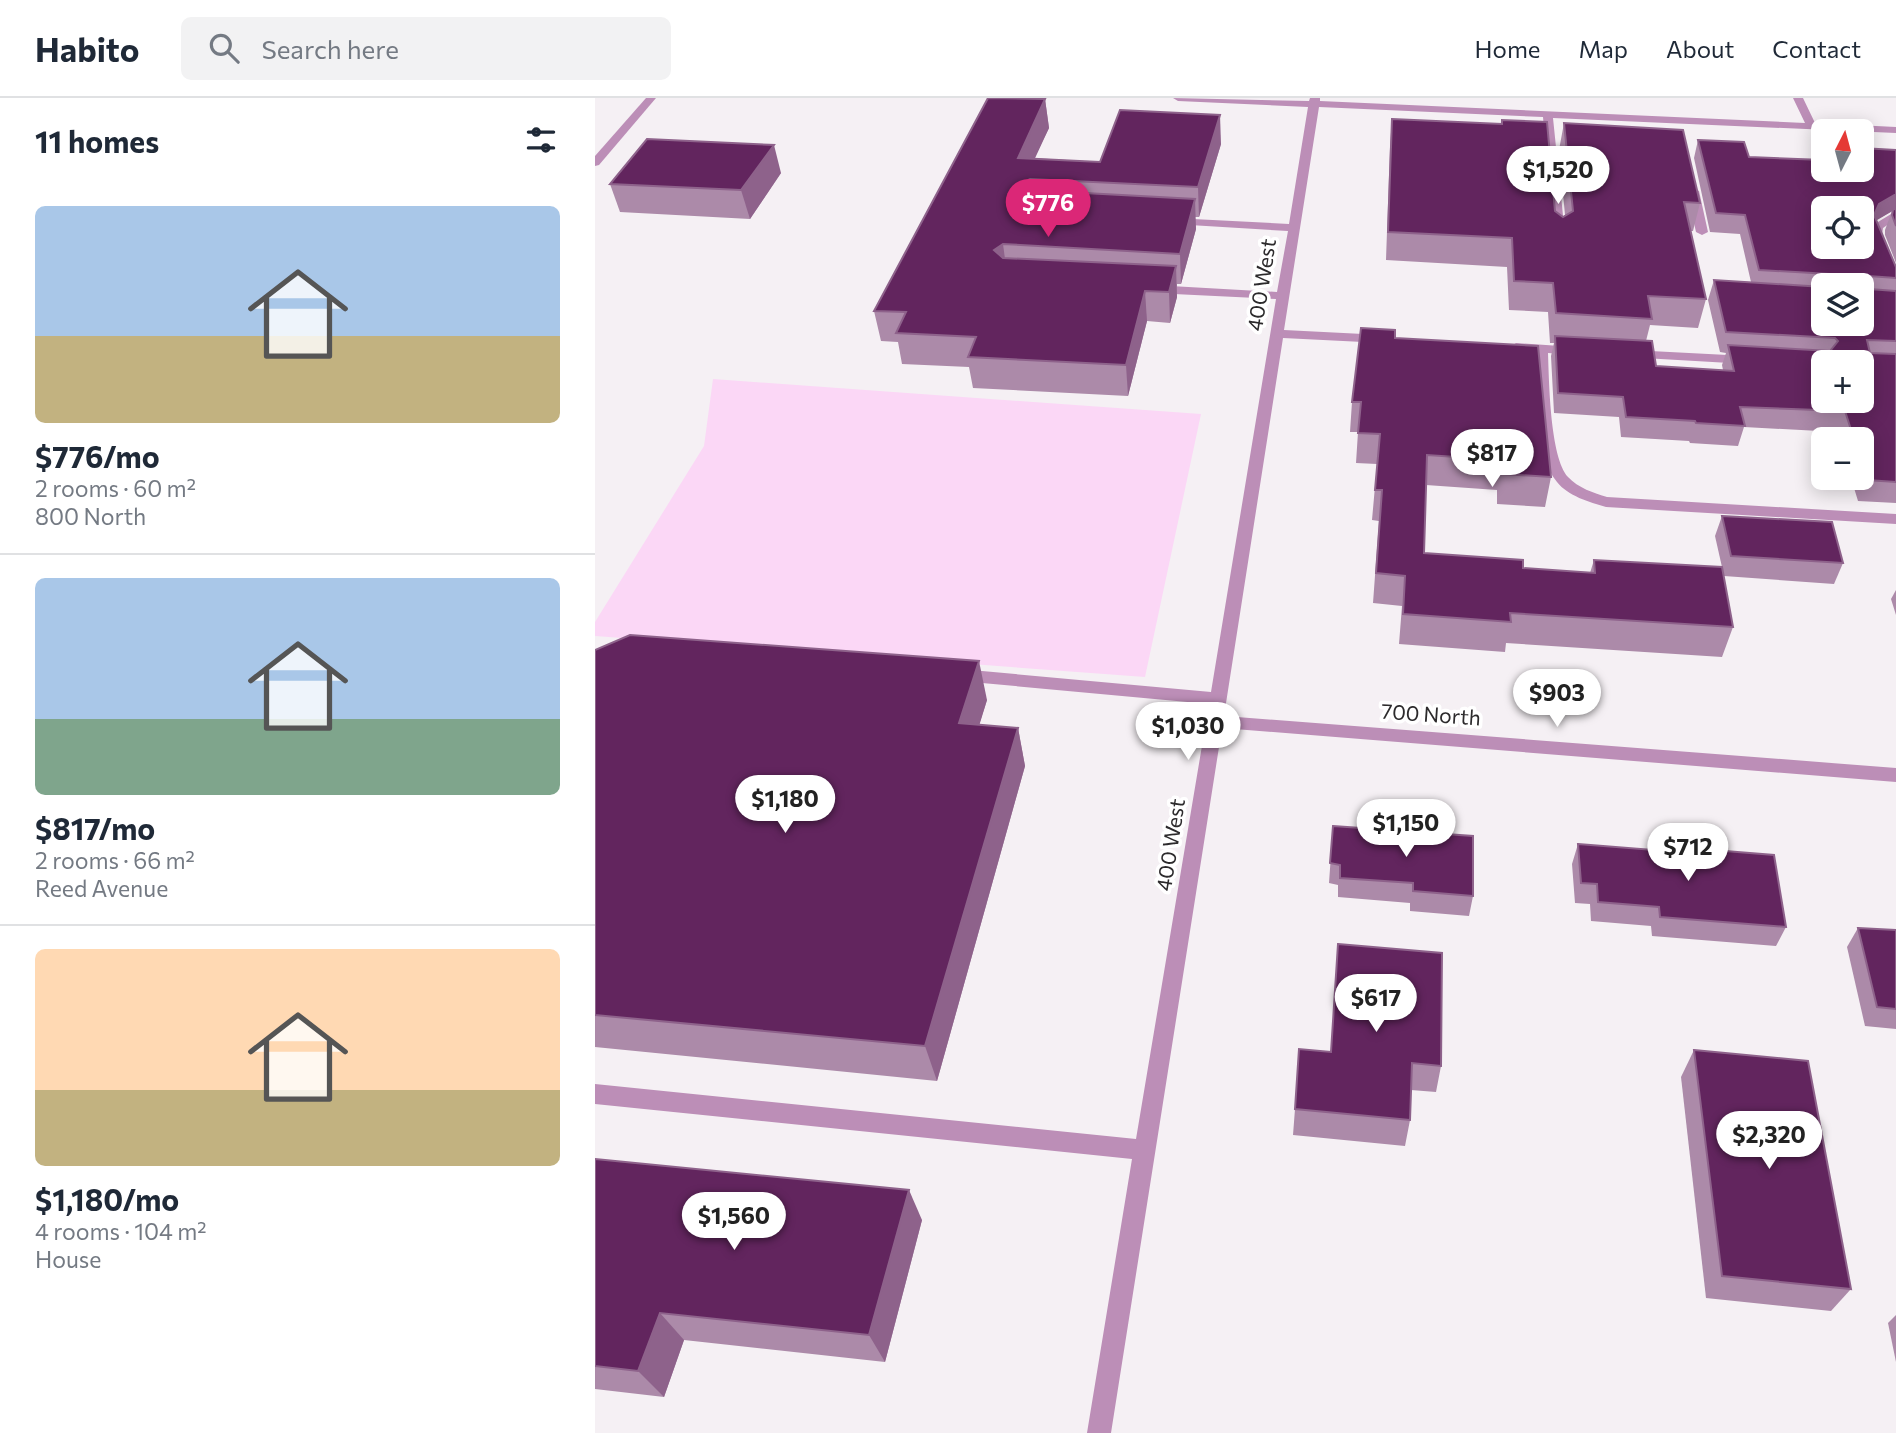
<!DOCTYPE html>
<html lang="en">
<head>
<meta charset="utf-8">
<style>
	:root { --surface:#fff; --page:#f2f2f3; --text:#1f2937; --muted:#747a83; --line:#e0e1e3; --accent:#db2777 }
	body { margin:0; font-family:Commissioner,sans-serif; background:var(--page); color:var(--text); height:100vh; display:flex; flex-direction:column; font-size:26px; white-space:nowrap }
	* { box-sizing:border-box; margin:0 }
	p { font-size:23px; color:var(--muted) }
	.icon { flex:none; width:38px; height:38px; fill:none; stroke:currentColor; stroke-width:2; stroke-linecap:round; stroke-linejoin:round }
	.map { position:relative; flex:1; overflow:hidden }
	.details { display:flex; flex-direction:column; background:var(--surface); width:595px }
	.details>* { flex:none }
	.needle { width:46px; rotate:6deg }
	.tools { position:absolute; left:1216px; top:21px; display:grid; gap:14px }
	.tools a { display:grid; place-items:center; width:63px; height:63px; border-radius:10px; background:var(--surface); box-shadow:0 4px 18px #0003; font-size:35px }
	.price { position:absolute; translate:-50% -60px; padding:0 16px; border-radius:24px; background:#fff; color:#222; font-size:23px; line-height:46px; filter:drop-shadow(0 2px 4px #0008) }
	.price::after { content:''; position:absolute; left:50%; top:42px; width:21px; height:16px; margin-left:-10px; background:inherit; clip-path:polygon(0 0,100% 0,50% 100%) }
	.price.active { background:var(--accent); color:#fff }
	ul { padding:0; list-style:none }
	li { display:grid; align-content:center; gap:14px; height:371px; padding:0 35px }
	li+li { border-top:2px solid var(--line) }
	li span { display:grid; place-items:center; height:217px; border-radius:10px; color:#555 }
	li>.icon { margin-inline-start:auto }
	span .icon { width:126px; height:126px; fill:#fffc; stroke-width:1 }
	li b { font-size:30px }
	h2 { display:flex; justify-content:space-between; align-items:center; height:84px; padding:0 35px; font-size:30px }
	header { display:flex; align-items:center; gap:42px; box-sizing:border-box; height:98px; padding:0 35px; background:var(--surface); border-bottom:2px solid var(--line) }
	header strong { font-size:33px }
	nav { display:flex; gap:38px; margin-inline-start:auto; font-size:24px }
	.search { width:490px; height:63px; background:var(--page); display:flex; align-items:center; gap:18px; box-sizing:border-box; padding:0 24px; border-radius:10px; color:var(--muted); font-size:26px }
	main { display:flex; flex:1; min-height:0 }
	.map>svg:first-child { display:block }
</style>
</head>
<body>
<header>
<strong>Habito</strong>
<div class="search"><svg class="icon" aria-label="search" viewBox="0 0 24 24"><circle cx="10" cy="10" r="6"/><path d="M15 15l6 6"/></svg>Search here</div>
<nav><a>Home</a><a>Map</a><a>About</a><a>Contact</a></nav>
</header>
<main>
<section class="details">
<h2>11 homes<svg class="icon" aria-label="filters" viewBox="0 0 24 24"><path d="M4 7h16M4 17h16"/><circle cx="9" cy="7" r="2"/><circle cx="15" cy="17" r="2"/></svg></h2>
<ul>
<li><span style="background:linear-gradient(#a9c7e8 60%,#c2b280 0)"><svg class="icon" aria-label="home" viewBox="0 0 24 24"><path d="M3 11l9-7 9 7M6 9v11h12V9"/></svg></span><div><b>$776/mo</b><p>2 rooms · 60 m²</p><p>800 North</p></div></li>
<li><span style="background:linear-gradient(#a9c7e8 65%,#7fa58c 0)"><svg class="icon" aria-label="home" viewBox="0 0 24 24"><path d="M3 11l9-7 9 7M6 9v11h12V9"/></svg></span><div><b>$817/mo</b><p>2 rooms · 66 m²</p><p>Reed Avenue</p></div></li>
<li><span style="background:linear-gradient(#ffd9b3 65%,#c2b280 0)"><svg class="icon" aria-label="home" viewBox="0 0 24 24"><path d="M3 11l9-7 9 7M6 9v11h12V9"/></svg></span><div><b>$1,180/mo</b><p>4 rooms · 104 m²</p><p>House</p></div></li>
</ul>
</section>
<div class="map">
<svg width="1301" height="1335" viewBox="0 0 1301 1335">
	<rect width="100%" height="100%" fill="#f5f0f4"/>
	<polygon fill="#fbd7f6" points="118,281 606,316 550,579 0,538 0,524 109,348"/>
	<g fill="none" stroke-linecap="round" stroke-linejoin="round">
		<g fill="#bc8eb7" fill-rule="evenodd">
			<polygon points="51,0 61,0 4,67 0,68 0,58"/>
			<polygon points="578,0 714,3 715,0 725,0 725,3 1210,25 1198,0 1208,0 1220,25 1301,29 1301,35 958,20 970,137 964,140 958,137 948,19 724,9 689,232 788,237 794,241 788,245 688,240 629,618 1301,670 1301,684 627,630 516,1335 492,1335 537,1061 0,1006 0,986 541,1041 614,606 365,583 357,577 365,571 616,594 681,201 558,195 552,191 558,187 682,194 693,133 578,126 572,123 578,120 694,126 713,9 583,3"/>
			<polygon points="1098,90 1104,93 1113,134 1107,137 1101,134 1092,93"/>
			<polygon points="1301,113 1301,121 1288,130 1287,137 1301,172 1301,191 1295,187 1275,137 1278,127"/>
			<path d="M921,245L980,249L986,253L980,257L953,255C954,283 955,359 973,379C983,390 999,395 1012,399L1301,416V426L1011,409C994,404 973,398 962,384C938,355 942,290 940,254L916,252L915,249Z"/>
			<polygon points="1036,252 1152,258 1159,262 1152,266 1031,259 1030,256"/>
		</g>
	</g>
	<g fill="#ac8aa9" fill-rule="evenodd">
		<polygon points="450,1 454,30 439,60 505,64 626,46 604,119 600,119 601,131 586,186 582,186 582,199 575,225 552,223 533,298 378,290 374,269 307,266 303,244 286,243 279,213"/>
		<path d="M797,21L907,26V22L960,113L968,119L970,117L964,52L969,25L1105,105L1098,133H1096L1111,201L1103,230L1055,227L1051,243L1061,268L1128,272L1127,267L1131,255L1125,254L1113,202L1119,182L1156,184L1145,136L1115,134L1099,60L1103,42L1154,59L1228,72L1301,52V165L1290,137V132L1297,113L1281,122L1301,169V405L1263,403L1256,380H1267V341H1245L1243,334L1149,329L1143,348L1095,345L1094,343L1026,339L1024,319L959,315L956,258L959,245H955L953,214L914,212L912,169L791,162L795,48ZM1228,187H1267L1228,226Z"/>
		<polygon points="186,75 155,121 25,114 15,86"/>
		<polygon points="800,240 956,379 950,409 902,406 902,392 831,387 829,455 928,470 995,475 999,462 1138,529 1127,559 911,545 910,554 804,546 807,508 778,505 784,423 777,422 782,366 761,365 763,334 755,334 757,304"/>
		<polygon points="1127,418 1248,465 1239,486 1129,478 1120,438"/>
		<polygon points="1301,492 1301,517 1296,501"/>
		<polygon points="0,552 392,602 384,627 423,630 430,668 342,983 0,949"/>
		<polygon points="738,728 878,798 874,818 815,813 815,805 743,799 743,787 734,785"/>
		<polygon points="983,746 1055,752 1057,747 1191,829 1181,848 1057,838 1056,828 996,823 995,806 980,805 977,766"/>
		<polygon points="1263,830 1301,832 1301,931 1270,928 1252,849"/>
		<polygon points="743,846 846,968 841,994 816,992 815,1022 810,1048 698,1037 700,1011 736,954"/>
		<polygon points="1099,952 1256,1191 1236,1213 1111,1200 1086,979"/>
		<polygon points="0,1061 327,1122 290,1264 89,1242 69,1299 0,1291"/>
		<polygon points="1301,1217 1301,1264 1293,1225"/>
	</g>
	<g fill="#8e628b">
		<polygon points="450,1 454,30 429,84 435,81 438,110 430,115 423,60"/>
		<polygon points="625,17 626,46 604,119 603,89"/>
		<polygon points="179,47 186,75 155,121 146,92"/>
		<polygon points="1301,96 1301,111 1277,125 1284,106"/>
		<polygon points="600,101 601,131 586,186 585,156"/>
		<polygon points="408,146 412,176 399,152"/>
		<polygon points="581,168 582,199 575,225 574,194"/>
		<polygon points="550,193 552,223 533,298 531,267"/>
		<polygon points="384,563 392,602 373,664 364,625"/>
		<polygon points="423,630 430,668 342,983 330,948"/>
		<polygon points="314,1092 327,1122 290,1264 274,1237"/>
		<polygon points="65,1215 89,1242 69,1299 43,1273"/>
	</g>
	<g fill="#62255e" stroke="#8e628b" stroke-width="2" fill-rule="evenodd">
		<polygon points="393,0 450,1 423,60 505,64 525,12 625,17 603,89 435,81 426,86 434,92 600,101 585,156 408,146 399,152 408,160 581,168 574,194 550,193 531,267 373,259 381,239 301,235 311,214 279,213"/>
		<polygon points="797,21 907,26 907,22 952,24 960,113 968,119 978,113 969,25 1088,32 1105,105 1089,104 1111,201 1053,198 1057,221 961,215 958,185 919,183 917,140 793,134"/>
		<polygon points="52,41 179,47 146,92 15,86"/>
		<path d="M1103,42L1149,44L1154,59L1228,62V72H1267V50L1301,52V96L1284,106L1279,117L1301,169V180L1274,178L1272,188L1274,191L1301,193V243L1272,242L1275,255L1301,256V384L1272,382L1267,367V341H1259L1250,313L1145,309L1150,328L1101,325L1100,323L1031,319L1028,299L963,295L960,238L1057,243L1061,268L1139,273L1133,247L1235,253L1243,243L1240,240L1131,234L1119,182L1228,189V226H1267V187H1235L1237,178L1235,176L1164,172L1150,117L1121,115ZM1228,110H1267V149H1228ZM1228,264H1267V303H1228Z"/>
		<polygon points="1301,110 1301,128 1297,117 1298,112"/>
		<polygon points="766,230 800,232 800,240 943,248 956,379 907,376 907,362 832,357 829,455 928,462 928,470 1000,475 999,462 1127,469 1138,529 915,515 916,524 808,516 810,478 781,475 787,392 780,392 785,336 763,335 766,304 757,304"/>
		<polygon points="1127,418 1237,424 1248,465 1136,458"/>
		<polygon points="35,537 384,563 364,625 423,630 330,948 0,917 0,552"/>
		<polygon points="738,728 878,738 878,798 818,793 818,785 745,780 745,767 735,765"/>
		<polygon points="983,746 1058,752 1057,747 1179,757 1191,829 1065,819 1064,809 1003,804 1002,786 986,785"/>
		<polygon points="1263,830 1301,832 1301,911 1282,909"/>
		<polygon points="743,846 847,855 846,968 817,965 815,1022 700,1011 704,951 736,954"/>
		<polygon points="1099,952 1213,963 1256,1191 1127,1178"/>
		<polygon points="0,1061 314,1092 274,1237 65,1215 43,1273 0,1268"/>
	</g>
	<g text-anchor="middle" stroke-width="7" stroke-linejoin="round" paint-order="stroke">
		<g font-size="21" fill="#2c2a2c" stroke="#fff">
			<text transform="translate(667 187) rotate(-81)" y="7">400 West</text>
			<text transform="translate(836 617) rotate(4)" y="7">700 North</text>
			<text transform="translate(576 747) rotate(-81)" y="7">400 West</text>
		</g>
	</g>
</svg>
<div class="tools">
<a><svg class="needle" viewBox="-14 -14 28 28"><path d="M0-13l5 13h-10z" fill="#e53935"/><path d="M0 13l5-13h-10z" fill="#747a83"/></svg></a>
<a><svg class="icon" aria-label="locate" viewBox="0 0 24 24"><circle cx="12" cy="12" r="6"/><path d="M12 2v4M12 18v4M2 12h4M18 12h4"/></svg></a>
<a><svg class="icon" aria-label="layers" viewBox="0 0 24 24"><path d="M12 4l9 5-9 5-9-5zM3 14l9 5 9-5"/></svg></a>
<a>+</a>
<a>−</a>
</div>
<b class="price" style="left:963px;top:108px">$1,520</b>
<b class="price active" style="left:453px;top:141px">$776</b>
<b class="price" style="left:897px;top:391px">$817</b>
<b class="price" style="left:962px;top:631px">$903</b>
<b class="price" style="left:593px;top:664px">$1,030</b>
<b class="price" style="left:190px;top:737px">$1,180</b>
<b class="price" style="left:811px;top:761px">$1,150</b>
<b class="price" style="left:1093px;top:785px">$712</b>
<b class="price" style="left:781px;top:936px">$617</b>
<b class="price" style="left:1174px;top:1073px">$2,320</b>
<b class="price" style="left:139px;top:1154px">$1,560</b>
</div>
</main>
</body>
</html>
